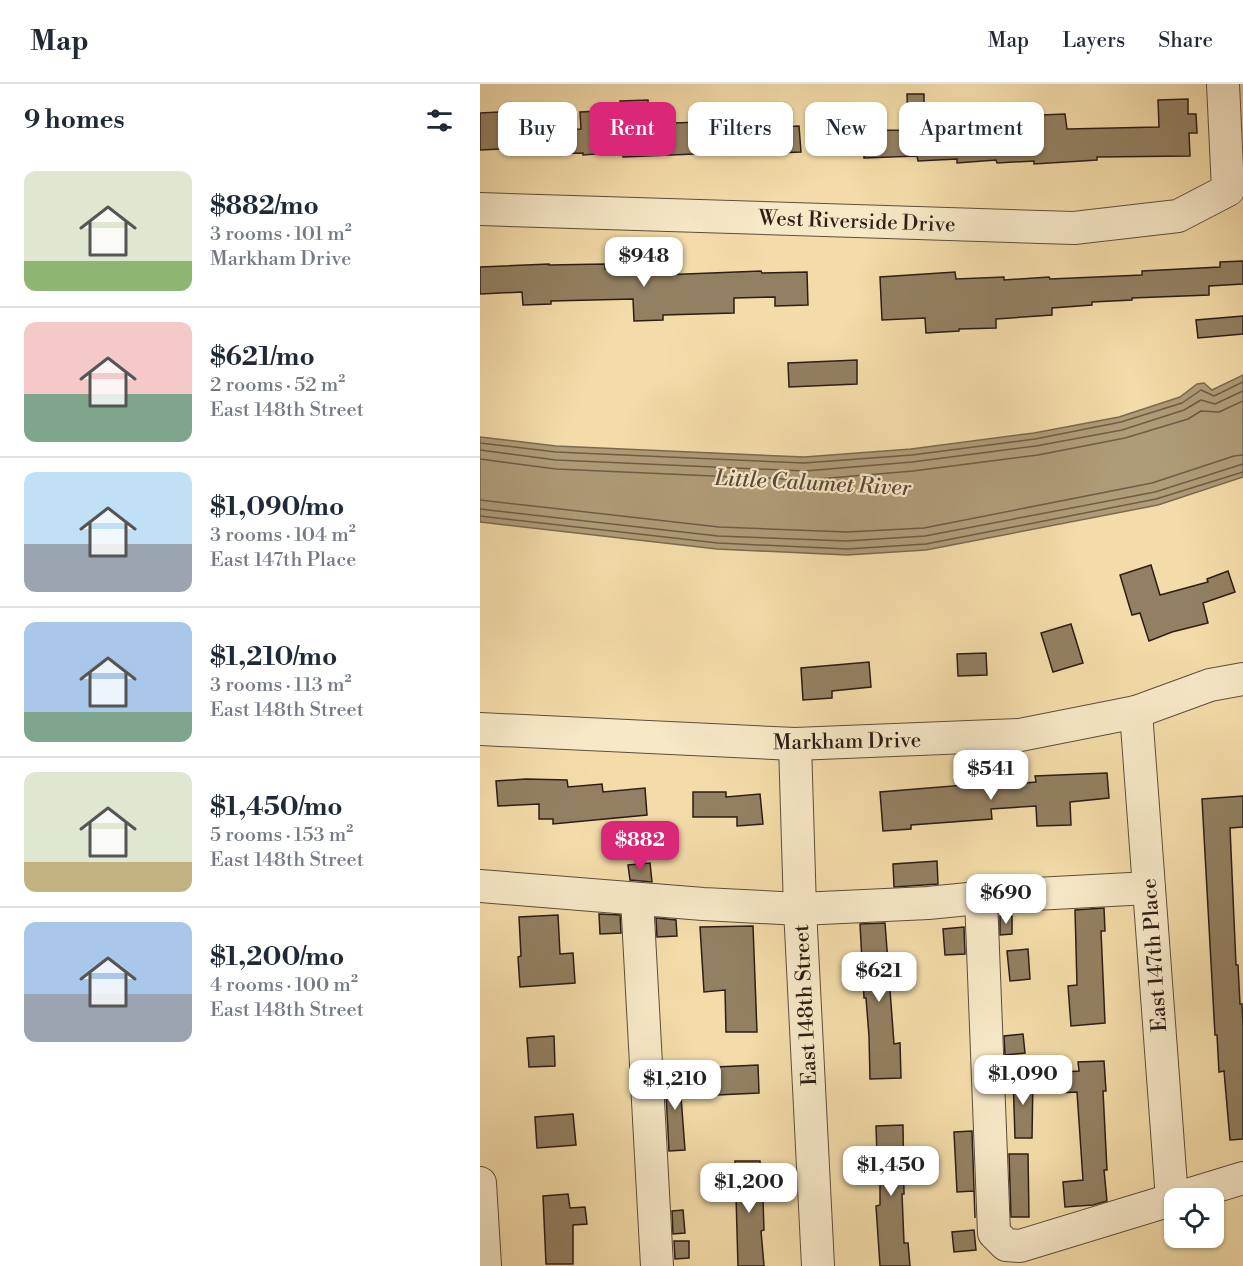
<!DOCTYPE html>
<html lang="en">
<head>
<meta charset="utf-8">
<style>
	:root { --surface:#fff; --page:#f2f2f3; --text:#1f2937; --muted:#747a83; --line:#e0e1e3; --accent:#db2777 }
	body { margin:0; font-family:"Libre Bodoni",serif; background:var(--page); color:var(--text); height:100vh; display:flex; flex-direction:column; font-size:22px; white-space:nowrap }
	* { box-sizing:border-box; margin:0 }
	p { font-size:20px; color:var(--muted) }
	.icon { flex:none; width:33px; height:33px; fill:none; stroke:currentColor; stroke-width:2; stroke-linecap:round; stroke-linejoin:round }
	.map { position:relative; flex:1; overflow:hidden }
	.sheet { display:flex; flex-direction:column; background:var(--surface); width:480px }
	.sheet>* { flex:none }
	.top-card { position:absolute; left:18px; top:18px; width:570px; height:54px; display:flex; gap:12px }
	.tools { position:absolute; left:684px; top:1104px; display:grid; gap:12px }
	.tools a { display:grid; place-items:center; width:60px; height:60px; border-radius:12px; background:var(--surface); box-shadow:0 2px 4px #0004; font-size:30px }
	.price { position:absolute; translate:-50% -51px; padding:0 14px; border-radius:12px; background:#fff; color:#222; font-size:20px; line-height:39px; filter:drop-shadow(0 2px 3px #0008) }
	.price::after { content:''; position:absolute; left:50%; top:36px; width:18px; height:14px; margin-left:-9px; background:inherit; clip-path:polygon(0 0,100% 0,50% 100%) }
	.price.selected { background:var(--accent); color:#fff }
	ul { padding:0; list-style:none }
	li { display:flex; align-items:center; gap:18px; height:150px; padding:0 24px }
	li+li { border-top:2px solid var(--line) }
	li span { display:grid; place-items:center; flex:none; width:168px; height:120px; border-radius:12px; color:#555 }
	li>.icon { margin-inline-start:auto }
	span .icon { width:72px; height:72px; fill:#fffc; stroke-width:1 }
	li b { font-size:26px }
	h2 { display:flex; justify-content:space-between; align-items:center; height:72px; padding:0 24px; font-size:26px }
	.pill { padding:0 21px; border-radius:12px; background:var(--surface); box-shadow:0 2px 4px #0004; font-size:21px; line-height:54px }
	.pill.selected { background:var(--accent); color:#fff }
	header { display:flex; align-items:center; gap:36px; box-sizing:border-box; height:84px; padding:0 30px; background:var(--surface); border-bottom:2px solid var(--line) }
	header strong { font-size:28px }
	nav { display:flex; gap:33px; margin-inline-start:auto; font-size:21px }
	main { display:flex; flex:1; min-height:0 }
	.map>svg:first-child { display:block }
</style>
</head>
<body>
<header>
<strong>Map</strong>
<nav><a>Map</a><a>Layers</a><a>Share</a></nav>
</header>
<main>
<section class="sheet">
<h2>9 homes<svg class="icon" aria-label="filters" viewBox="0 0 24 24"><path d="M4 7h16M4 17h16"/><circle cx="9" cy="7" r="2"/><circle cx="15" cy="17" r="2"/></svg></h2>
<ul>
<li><span style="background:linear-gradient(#dfe7d0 75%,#8fb573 0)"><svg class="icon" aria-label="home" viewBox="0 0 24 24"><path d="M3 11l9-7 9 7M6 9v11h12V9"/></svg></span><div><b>$882/mo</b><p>3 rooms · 101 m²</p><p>Markham Drive</p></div></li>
<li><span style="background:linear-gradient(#f6c9c9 60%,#7fa58c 0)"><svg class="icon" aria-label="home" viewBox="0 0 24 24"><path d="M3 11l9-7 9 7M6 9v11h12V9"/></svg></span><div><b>$621/mo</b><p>2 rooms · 52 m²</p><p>East 148th Street</p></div></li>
<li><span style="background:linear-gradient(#bfe0f5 60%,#9aa5b1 0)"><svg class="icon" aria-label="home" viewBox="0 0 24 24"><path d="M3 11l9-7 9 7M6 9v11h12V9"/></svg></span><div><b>$1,090/mo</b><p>3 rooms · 104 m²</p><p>East 147th Place</p></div></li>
<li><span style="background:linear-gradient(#a9c7e8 75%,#7fa58c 0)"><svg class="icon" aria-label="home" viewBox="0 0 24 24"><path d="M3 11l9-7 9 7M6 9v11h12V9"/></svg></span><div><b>$1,210/mo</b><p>3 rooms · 113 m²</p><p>East 148th Street</p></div></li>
<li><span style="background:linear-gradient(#dfe7d0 75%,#c2b280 0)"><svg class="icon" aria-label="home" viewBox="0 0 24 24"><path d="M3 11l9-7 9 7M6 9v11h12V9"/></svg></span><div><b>$1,450/mo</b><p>5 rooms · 153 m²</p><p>East 148th Street</p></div></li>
<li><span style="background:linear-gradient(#a9c7e8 60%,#9aa5b1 0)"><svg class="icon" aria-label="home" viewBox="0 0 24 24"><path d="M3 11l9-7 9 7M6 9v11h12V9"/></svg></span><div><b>$1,200/mo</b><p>4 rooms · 100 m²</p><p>East 148th Street</p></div></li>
</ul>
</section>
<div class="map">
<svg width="763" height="1182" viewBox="0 0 763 1182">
	<rect width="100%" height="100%" fill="#f3dca9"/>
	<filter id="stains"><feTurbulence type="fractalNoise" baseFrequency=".00333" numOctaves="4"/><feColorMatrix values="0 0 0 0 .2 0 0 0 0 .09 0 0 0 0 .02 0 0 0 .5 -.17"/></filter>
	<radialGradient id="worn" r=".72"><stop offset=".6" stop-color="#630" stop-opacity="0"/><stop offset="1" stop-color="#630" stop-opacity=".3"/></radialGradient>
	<polygon fill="#af9b77" stroke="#7b6950" stroke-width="1.5" points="763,291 763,393 678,421 446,466 367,471 237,465 0,438 0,353 76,362 324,373 431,365 554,349 639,333 700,313 717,300 724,299 732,306"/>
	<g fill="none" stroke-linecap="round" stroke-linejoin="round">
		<g stroke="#6e5c46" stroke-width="1.5">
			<polyline points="0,359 76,368 324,379 432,371 555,355 641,338 702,319 721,306 734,312 763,298"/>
			<polyline points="0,366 76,376 325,387 432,378 556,362 642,346 704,326 721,316 735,320 763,307"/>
			<polyline points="0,375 76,385 326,396 433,387 558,371 645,354 708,335 721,327 739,328 763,317"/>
			<polyline points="0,416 239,443 367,448 444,444 672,399 754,372 763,371"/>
			<polyline points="0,425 238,452 367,457 445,452 675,408 763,380"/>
			<polyline points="0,432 238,459 367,465 446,460 676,415 763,388"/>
		</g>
	</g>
	<g fill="#938062" stroke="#2c1d16" stroke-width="1.5">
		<polygon points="427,10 444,10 444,43 463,41 463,44 503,41 504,54 553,51 552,47 562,47 562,31 585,30 587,45 679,43 678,16 708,15 708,30 716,30 717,49 709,49 710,72 617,73 617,76 554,80 554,77 517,79 516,76 477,79 477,75 438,77 437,72 384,74 384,65 360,68 357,47 428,46"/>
		<polygon points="168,16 169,40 219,38 220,47 319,42 321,68 239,71 239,69 143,73 142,68 103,71 103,69 63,70 62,46 101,45 100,28 141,26 140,17"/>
		<polygon points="19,28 20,65 0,66 0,29"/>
		<polygon points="763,177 763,200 729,202 729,211 652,214 652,216 612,218 612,221 572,224 572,231 516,235 516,244 479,245 479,247 446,249 445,234 402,236 400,193 475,188 476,195 524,193 524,196 569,193 570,195 662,191 662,187 740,183 740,178"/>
		<polygon points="69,180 69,181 125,180 125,185 181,182 181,191 281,187 282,189 327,188 328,221 295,222 295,213 254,214 254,229 183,231 183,236 154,237 153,215 71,217 71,220 43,221 42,208 0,210 0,183"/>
		<polygon points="763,232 763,250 718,254 716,236"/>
		<polygon points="377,276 377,300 309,303 308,279"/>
		<polygon points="671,481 680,511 728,498 727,495 748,487 755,508 723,519 728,539 692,548 669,557 660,529 652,531 640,491"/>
		<polygon points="591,540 603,579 573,588 561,549"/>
		<polygon points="506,569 507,591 478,592 477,570"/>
		<polygon points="389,578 391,603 352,607 352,614 323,616 321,584"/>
		<polygon points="627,689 629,714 590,718 591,741 557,742 556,722 511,725 512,735 431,741 431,745 403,747 400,708 509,699 509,702 556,698 555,692"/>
		<polygon points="46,695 87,696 88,703 122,700 123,708 165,704 167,731 73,740 73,735 59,735 59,720 18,722 16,697"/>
		<polygon points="213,708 246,708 246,713 280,710 283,740 257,742 257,733 213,733"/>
		<polygon points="763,712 763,743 750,744 756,881 758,881 760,920 762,920 763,942 763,1055 750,1056 744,987 739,988 737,951 735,951 722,715"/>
		<polygon points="457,777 458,800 414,803 413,780"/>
		<polygon points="170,779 172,798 150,796 148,781"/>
		<polygon points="624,824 625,847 621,847 625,939 591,942 588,902 597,901 595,826"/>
		<polygon points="119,830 140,831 141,849 120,850"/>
		<polygon points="78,831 80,870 93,869 95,899 40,903 38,873 41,872 39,833"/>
		<polygon points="520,832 532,832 532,850 520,851"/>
		<polygon points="176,834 196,836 197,852 177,853"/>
		<polygon points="405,839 414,960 420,959 421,994 390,995 389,952 386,914 384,914 380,840"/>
		<polygon points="273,842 277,948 246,948 245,906 224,908 220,843"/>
		<polygon points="484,843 485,870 465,871 463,845"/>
		<polygon points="548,865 550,895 530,897 527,867"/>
		<polygon points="543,950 545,969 525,971 524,952"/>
		<polygon points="74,952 75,982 49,983 47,954"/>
		<polygon points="624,977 626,1007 623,1007 627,1086 624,1086 627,1117 613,1121 585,1123 583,1098 603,1096 597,1008 576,1009 574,991 583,991 583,988 599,987 598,978"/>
		<polygon points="278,981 279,1009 237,1011 236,983"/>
		<polygon points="203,989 204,1013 201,1013 205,1066 189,1067 185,990"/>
		<polygon points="533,992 553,992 552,1054 535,1054"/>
		<polygon points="93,1030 96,1061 57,1064 55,1033"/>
		<polygon points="423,1041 424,1110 422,1110 424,1159 428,1159 430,1182 400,1182 396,1122 400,1121 400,1072 397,1072 396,1042"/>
		<polygon points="492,1047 495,1134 494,1107 477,1108 474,1048"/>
		<polygon points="529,1070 548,1070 549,1133 531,1133"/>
		<polygon points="255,1077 280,1077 281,1116 283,1116 284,1146 281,1147 284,1182 258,1182"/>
		<polygon points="88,1110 90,1124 105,1123 107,1140 93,1141 93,1180 66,1180 63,1112"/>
		<polygon points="203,1126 205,1149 193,1150 192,1127"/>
		<polygon points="494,1146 496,1166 474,1168 472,1148"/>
		<polygon points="194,1157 209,1157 209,1174 195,1175"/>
	</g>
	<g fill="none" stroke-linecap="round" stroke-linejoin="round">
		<defs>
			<g id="minor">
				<polyline points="0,125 594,144 698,132 748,106 743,0"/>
				<polyline points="656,628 692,1115"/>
				<polyline points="0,645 315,660 540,651 656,628 730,601 763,595"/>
				<polyline points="315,660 320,825 338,1182"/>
				<polyline points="0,802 223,820 320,825 448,819 519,812 669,804"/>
				<polyline points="501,814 514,1149 526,1161 540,1162 763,1094"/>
				<polyline points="157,815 177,1182"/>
				<polyline points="0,1099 5,1182"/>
			</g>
		</defs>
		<use href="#minor" stroke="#5e4d3b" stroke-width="34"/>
		<use href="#minor" stroke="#f7e8c7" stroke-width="32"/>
	</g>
	<g text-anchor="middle" stroke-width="4.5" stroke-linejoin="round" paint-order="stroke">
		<g font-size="21" fill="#2c1d16" stroke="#f7e8c7">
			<text transform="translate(377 137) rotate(2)" y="7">West Riverside Drive</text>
			<text transform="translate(367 657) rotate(-1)" y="7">Markham Drive</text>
			<text transform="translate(674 871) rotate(-94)" y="7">East 147th Place</text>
			<text transform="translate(325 921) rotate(-93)" y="7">East 148th Street</text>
		</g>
		<g font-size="22" font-style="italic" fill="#5a4938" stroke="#f7e8c7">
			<text transform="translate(333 398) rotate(3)" y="8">Little Calumet River</text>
		</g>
	</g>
	<rect width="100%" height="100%" filter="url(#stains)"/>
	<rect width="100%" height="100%" fill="url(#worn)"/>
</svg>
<div class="tools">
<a><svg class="icon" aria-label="locate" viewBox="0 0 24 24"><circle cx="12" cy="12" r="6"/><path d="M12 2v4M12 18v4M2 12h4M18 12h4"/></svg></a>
</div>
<b class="price" style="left:164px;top:204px">$948</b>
<b class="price" style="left:511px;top:717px">$541</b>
<b class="price selected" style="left:160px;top:788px">$882</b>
<b class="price" style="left:526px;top:841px">$690</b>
<b class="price" style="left:399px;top:919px">$621</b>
<b class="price" style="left:543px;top:1022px">$1,090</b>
<b class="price" style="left:195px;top:1027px">$1,210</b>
<b class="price" style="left:411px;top:1113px">$1,450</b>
<b class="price" style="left:269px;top:1130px">$1,200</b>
<div class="top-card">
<a class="pill">Buy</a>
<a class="pill selected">Rent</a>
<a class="pill">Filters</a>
<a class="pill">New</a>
<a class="pill">Apartment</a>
</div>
</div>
</main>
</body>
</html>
